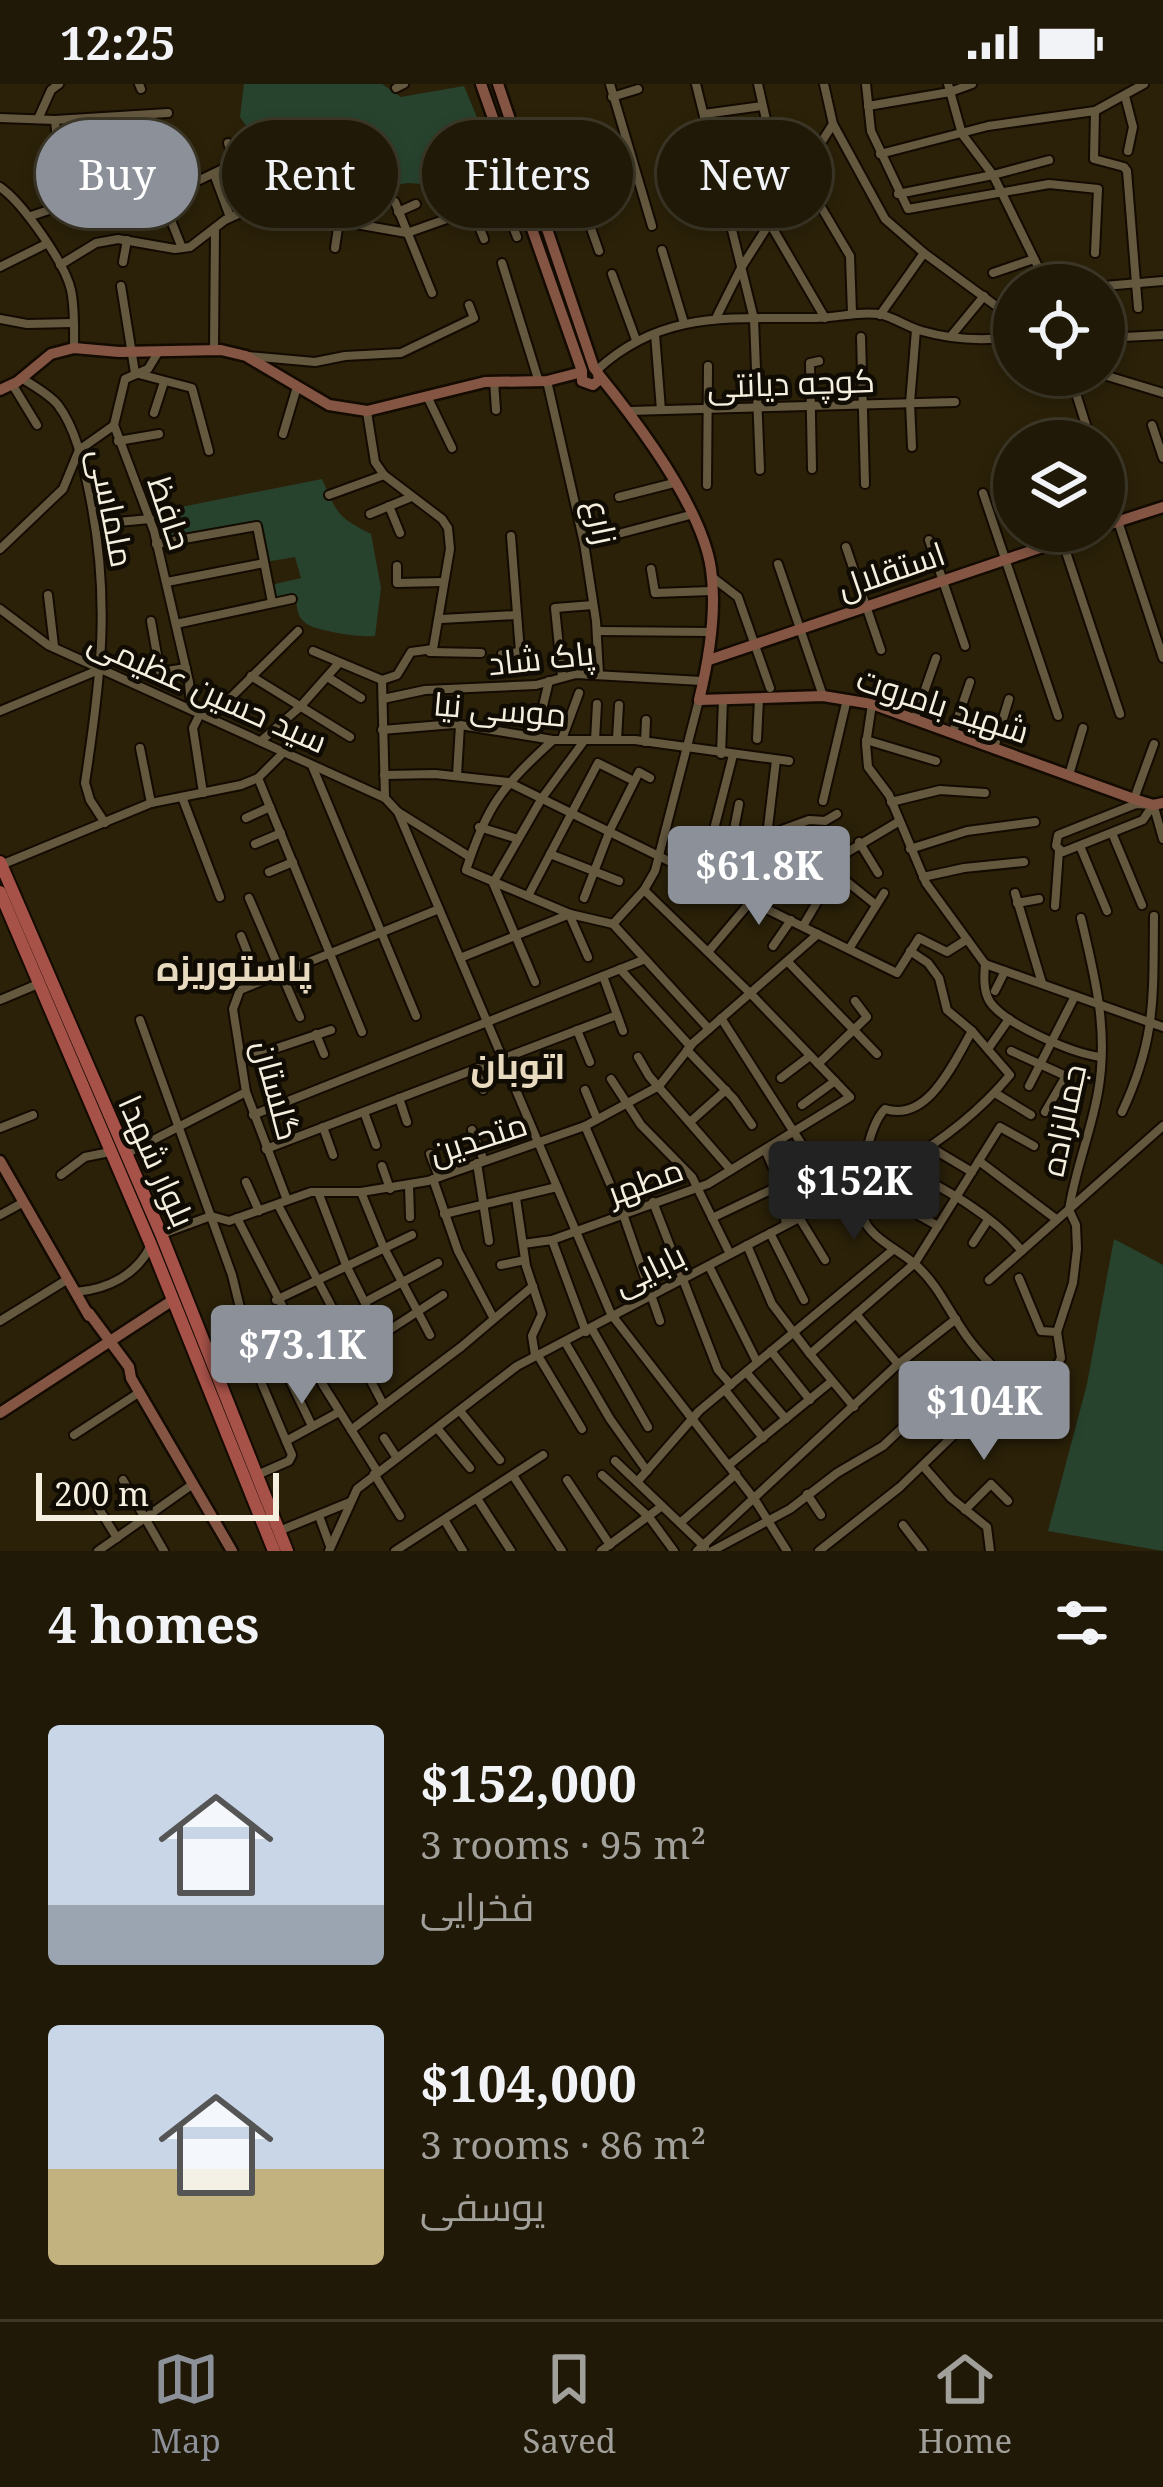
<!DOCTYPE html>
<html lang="en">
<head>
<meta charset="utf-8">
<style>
	:root { --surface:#201907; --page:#282211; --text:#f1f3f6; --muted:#a2a09b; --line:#3d3828; --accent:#8c9099 }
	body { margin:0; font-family:"Noto Serif",Cairo,serif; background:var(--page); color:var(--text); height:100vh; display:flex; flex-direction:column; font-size:45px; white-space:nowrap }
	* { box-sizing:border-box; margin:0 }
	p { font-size:39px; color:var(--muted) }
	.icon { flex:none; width:66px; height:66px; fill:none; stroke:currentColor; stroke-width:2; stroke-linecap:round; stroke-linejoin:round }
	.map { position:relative; height:1467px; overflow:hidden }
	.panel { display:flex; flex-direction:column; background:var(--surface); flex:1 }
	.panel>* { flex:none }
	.guide { position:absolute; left:36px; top:36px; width:1092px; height:108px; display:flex; gap:24px }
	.controls { position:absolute; left:993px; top:180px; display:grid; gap:24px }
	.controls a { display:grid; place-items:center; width:132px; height:132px; border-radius:50%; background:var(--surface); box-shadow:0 6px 18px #0003,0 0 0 3px var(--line); font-size:60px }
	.scale { position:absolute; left:36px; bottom:30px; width:243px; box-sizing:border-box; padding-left:12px; border:6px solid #f5efe0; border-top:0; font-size:33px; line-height:42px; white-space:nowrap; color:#f5efe0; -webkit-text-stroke:9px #100b03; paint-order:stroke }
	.price { position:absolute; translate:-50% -102px; padding:0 27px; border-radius:12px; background:var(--accent); color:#fff; font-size:39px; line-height:78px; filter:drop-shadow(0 3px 6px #0008) }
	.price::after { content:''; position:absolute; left:50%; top:72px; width:36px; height:27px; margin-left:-18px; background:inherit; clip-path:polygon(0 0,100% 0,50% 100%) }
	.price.selected { background:#222; color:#fff }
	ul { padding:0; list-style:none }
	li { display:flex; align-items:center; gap:36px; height:300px; padding:0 48px }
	li span { display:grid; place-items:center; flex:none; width:336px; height:240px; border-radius:12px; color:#555 }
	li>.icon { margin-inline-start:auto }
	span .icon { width:144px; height:144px; fill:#fffc; stroke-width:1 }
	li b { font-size:51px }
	h2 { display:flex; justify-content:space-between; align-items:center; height:144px; padding:0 48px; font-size:51px }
	.chip { padding:0 42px; border-radius:54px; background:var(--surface); box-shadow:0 6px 18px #0003,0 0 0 3px var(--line); font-size:42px; line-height:108px }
	.chip.selected { background:var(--accent); color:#fff }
	.status { display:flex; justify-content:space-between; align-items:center; height:84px; padding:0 60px; background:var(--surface); direction:ltr }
	.status svg { height:33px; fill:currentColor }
	.menu { display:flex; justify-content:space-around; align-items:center; height:168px; border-top:3px solid var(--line); background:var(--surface); font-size:33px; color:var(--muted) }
	.menu a { display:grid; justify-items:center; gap:6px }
	.menu .selected { color:var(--accent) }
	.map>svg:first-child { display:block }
</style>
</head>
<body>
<div class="status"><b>12:25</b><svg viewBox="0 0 49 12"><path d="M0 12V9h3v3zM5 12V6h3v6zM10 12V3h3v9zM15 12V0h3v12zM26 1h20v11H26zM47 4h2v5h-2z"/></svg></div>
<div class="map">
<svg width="1163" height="1467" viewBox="0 0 1163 1467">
	<rect width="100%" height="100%" fill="#2b2109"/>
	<g fill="#27432e">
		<polygon points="244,0 382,0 401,13 464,2 490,65 437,101 407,99 356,110 273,81 240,33"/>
		<path d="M322,395C337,429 336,432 371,450L381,504L375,552C362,554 317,547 307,540C297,534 297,524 296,514L275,513L271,501L301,494L295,473L265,478L258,439L162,455L156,428Z"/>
		<polygon points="1114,1155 1163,1181 1163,1467 1048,1447 1087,1300"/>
	</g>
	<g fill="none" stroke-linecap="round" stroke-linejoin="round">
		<defs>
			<g id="street">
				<polyline points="139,0 141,5"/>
				<polyline points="610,0 652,142"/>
				<polyline points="696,0 754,235 760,386"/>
				<polyline points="758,0 784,116"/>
				<polyline points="824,0 833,40 885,135 924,169 1014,235"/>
				<polyline points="866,0 871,47 908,125 1049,100 1098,105 1095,169"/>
				<polyline points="948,0 962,50 993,91 1047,201"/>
				<polyline points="396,4 404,0"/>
				<polyline points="1125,12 1133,43 1128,67"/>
				<polyline points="612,13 638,5"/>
				<polyline points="868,22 950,8 972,0"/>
				<polyline points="1095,27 1094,75 1124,83 1127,87 1138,224"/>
				<polyline points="704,30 762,22"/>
				<polyline points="130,33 131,67"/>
				<polyline points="0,34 55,36 168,29"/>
				<polyline points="38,35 51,6 59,0"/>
				<polyline points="88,35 89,71"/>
				<polyline points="55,36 59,79"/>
				<polyline points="559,54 599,167"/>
				<polyline points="880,70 988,42 1095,27 1144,0"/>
				<polyline points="801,89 850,172 852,229"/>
				<polyline points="214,90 230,133"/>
				<polyline points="475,98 483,123"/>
				<polyline points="575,99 631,79"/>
				<path d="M0,103C22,118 65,179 71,206C75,224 74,245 74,264"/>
				<polyline points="898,110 993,91 1049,76"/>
				<polyline points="503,116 517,153"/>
				<polyline points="395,118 432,209"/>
				<polyline points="473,127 484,155"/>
				<polyline points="398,128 416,120"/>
				<polyline points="31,132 109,106 118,97"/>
				<polyline points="769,138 825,234"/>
				<polyline points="182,164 162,114 235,79 228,59"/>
				<polyline points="335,164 343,110"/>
				<polyline points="662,166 684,239"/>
				<polyline points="123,178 127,156"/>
				<polyline points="502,179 539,298"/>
				<polyline points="60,181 96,159 118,155 175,165 190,163 225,136 247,126 270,125 407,149 520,109"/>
				<polyline points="0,183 44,161"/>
				<polyline points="993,189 1034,175"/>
				<polyline points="612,190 636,256"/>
				<polyline points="121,202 135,289 192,304 209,367"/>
				<polyline points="1104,202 1163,197"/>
				<polyline points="880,231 924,169"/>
				<polyline points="717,232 741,184 833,40"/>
				<polyline points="0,235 27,240 73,239"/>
				<polyline points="655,250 661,326"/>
				<polyline points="951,252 984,212"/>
				<polyline points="861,253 865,400"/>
				<polyline points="1104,254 1163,251"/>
				<polyline points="214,265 215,144"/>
				<polyline points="159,267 148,285 125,295 114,341 154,447 189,598 191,624"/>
				<polyline points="248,272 315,278 345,272 401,269 474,234 469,221"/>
				<path d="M597,286C663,225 732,235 815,234C837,234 857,227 879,230C894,233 907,243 922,247C953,256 983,257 1014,253"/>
				<polyline points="1104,291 1163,309"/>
				<path d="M21,294C33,301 50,311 58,321C76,345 83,379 89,408C111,514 101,594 85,699L90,716L105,739"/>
				<polyline points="494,297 496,326"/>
				<polyline points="547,297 584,459 596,537 599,590"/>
				<polyline points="12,300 37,341"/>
				<polyline points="1074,303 1091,357"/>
				<polyline points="427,312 452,364"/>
				<polyline points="629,327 955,318"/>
				<polyline points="367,328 375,378 384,391 442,435 448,444 450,465 433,565 411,568 397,591 382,596"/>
				<polyline points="154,329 164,298"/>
				<polyline points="1152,341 1163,374"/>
				<polyline points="283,350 297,303"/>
				<polyline points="118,357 159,350"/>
				<polyline points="912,363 910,319 916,246"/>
				<polyline points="812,385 810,279 819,277"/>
				<polyline points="1104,395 1163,574"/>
				<polyline points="707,401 708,282"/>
				<polyline points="983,409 1058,632"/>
				<polyline points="329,411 384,391"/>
				<polyline points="619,413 674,399"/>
				<polyline points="389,422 400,449"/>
				<polyline points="370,430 409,414"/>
				<polyline points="96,440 150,435"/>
				<polyline points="1059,447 1120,630"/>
				<polyline points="929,456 965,562"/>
				<polyline points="584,459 690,431"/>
				<polyline points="156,460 257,442 272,518"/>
				<polyline points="846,463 881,566"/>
				<polyline points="0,465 63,405 79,366 113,342"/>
				<polyline points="778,480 823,612"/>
				<polyline points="397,482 397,499 443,498"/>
				<polyline points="651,485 655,509 711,507"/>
				<polyline points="712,493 738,513 770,604"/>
				<polyline points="167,498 264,479"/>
				<polyline points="48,511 54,562"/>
				<polyline points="0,525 48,561 385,714 398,728 470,773"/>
				<polyline points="441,535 517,531"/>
				<polyline points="151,537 160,588 186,584"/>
				<polyline points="176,540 292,515"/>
				<polyline points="597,547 710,548"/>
				<polyline points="313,567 382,596"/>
				<polyline points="430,568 481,569"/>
				<polyline points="502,570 520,568 511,452"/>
				<polyline points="251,592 350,653"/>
				<polyline points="562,592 555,524 593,521"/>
				<polyline points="329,594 361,614"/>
				<polyline points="382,596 385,714"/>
				<polyline points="383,615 425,606 536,601 576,590 702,597"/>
				<polyline points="872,620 866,660 868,683 889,711 926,799 985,880 1163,943"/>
				<polyline points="0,627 101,585"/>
				<polyline points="200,630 193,644 203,709"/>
				<polyline points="210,634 298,547"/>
				<polyline points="915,634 936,574"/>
				<polyline points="382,646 454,640 553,656 635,656 789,677"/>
				<polyline points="953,648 970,598"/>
				<polyline points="536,651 549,597"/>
				<polyline points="562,655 579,609"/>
				<polyline points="617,655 619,621"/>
				<polyline points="757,655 759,615"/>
				<polyline points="595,656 597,620"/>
				<polyline points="866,656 936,677"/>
				<polyline points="261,657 300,623 339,579"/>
				<path d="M552,657C502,703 487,721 466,786L570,830L613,840"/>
				<polyline points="645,658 646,636"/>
				<polyline points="140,664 151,719"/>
				<polyline points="994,664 1009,615"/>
				<polyline points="721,670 723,616"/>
				<polyline points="313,684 416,932"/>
				<polyline points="384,691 435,690 508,698 897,889 919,854 947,868 966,856"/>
				<polyline points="457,691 460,641"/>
				<polyline points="1069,691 1083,644"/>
				<polyline points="258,694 362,948"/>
				<polyline points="182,713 220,813"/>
				<polyline points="1134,715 1154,660"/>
				<polyline points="823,717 847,615"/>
				<polyline points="891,718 940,706 985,709"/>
				<polygon points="1136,720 1153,721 1143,736 1063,768 1056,762 1058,751"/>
				<polyline points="1154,723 1163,755"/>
				<polyline points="398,728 611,1230 755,1416 787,1467"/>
				<polyline points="246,734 270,723"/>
				<polyline points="479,743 518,755"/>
				<polyline points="1112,749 1142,821"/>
				<polyline points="767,752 776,676"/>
				<polyline points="859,758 878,789"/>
				<polyline points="255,760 281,749"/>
				<polyline points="1080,762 1107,827"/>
				<polyline points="910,765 967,747 1035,738"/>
				<polyline points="730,766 739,720"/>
				<polyline points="550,770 619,797"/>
				<polyline points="711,772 710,761 733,671"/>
				<polyline points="1,781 151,719 241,701 258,694 284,668"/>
				<polyline points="693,787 711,772 809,736 825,737 837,730"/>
				<polyline points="269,788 293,778"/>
				<polyline points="836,789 876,821"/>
				<polyline points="923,793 964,784 1024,778"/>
				<polyline points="796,794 822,809"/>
				<polyline points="1015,809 1042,899"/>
				<polyline points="528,812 598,679 634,697"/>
				<polyline points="249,814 300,933"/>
				<polyline points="584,814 610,746 639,688 650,694"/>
				<polyline points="1017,819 1039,815"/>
				<polyline points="1055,822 1059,767"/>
				<polyline points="570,832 588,873"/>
				<polyline points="613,840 644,806 655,787 699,616"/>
				<polyline points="613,840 709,945"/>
				<polyline points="803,842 846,769 898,738"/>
				<polyline points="241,852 259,898"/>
				<polyline points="773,862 791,836"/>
				<polyline points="849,865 884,809"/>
				<polyline points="708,868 752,816 793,754"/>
				<polyline points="460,874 570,830"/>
				<polyline points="788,878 877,970"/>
				<path d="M985,880C984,892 983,907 990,918C1006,941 1074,970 1101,973"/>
				<polyline points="620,885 690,962"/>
				<polyline points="603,892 623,947"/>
				<polyline points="535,898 493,799 542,714 584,657"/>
				<polyline points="995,907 1005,887"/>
				<polyline points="0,916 38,900"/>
				<polyline points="721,934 806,1067"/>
				<polyline points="140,936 232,1191 254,1281 292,1371 289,1377 257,1391"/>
				<polyline points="577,946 590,978"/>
				<path d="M972,947C954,978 928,1039 885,1025C867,1043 857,1106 863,1132C868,1154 902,1167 917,1182C941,1204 951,1233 971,1258C996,1291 1030,1313 1056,1344"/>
				<polyline points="316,950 324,970"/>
				<polyline points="988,965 1009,935"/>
				<polyline points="687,966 734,1015 752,1041"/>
				<polyline points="1011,967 1066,992 1045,1028"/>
				<polyline points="638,973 649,992 731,1086"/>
				<polyline points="241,976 331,946"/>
				<polyline points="818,980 867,933 855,917"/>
				<polyline points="476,985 483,1006"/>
				<polyline points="781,994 810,972"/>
				<polyline points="611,995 641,1041 692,1093 730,1170"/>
				<polyline points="1029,1002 1075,912"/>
				<polyline points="585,1006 597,1035"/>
				<polyline points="995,1009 1031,1031"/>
				<polyline points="399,1014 407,1038"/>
				<polyline points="802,1021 835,997"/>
				<polyline points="364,1028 376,1061"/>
				<path d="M1122,1028C1157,953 1153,912 1154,832"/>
				<polyline points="253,1031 643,876"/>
				<polyline points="690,1038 726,1006"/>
				<polyline points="585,1042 623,1130 660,1237"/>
				<polyline points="323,1043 333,1071"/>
				<polyline points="0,1044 33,1031"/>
				<polyline points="472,1046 484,1077"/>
				<polyline points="930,1063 972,1088"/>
				<polyline points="266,1065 617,931"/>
				<polyline points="766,1068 774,1086 786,1140"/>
				<polyline points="126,1070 246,1008"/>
				<polyline points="430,1070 439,1093"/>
				<polyline points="979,1077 1056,1135"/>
				<polyline points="477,1079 489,1157"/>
				<polyline points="382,1082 390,1105"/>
				<path d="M901,1082C944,1105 991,1129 1022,1167"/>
				<polyline points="61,1091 85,1073 110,1068"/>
				<polyline points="433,1095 458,1167 493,1233"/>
				<polyline points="246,1098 259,1127"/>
				<polyline points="409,1101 410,1133"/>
				<polyline points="318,1108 346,1181 372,1233"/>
				<polyline points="361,1108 383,1162 430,1251"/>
				<polyline points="516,1114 526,1182 542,1230 532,1252 535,1271"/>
				<polyline points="287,1116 246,1008 233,925 240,906 439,825"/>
				<polyline points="653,1118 718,1286 731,1301"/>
				<polyline points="278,1121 383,1320"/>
				<path d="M1069,1126C1075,1086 1091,1048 1098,1008C1109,947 1095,893 1081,834"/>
				<polyline points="444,1130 557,1103"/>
				<polyline points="0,1131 22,1119"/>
				<polyline points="237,1134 323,1301 377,1387"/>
				<polyline points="712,1134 779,1102 821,1096 864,1101 938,1142"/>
				<polyline points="800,1135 825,1176"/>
				<polyline points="770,1149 804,1216"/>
				<polyline points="162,1150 211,1132 229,1137 311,1108 361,1108 428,1097 585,1042 659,1002 693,959 818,850"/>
				<polyline points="552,1156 586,1248"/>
				<polyline points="973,1159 988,1136"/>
				<polyline points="523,1160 552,1156 708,1100 850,1013 752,911 644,806"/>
				<polyline points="747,1161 772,1220 810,1270"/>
				<polyline points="501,1181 525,1176"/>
				<polyline points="709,1182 757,1278"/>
				<polyline points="1019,1194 1041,1247 1057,1248"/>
				<polyline points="989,1196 1163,1042"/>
				<path d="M76,1208C108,1205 137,1191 151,1161"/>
				<polyline points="276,1216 412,1151"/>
				<polyline points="365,1218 438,1179"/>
				<polyline points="856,1230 898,1280"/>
				<polyline points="0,1237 68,1195"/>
				<polyline points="592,1245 648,1343"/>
				<polyline points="565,1258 610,1335 647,1387"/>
				<polyline points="771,1267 810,1316"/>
				<polyline points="354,1269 443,1211"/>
				<polyline points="537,1270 582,1345"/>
				<polyline points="281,1278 312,1342"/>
				<polyline points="746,1288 786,1335"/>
				<polyline points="725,1306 763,1354"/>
				<polyline points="1032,1315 1048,1300 1061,1274 1057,1248 1073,1199 1077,1165 1076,1141 1069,1126"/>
				<polyline points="854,1323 810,1270 915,1179 1000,1043 1034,1062"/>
				<polyline points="460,1327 500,1376"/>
				<polyline points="437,1344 470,1384"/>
				<polyline points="351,1346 461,1263 533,1202"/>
				<polyline points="74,1351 140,1308"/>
				<polyline points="384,1354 397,1374"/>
				<polyline points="286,1357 339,1328"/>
				<polyline points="615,1377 705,1463"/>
				<polyline points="729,1381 832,1297"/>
				<polyline points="923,1382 951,1414 987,1443 990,1467"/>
				<polyline points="374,1390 400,1432"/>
				<polyline points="602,1391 649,1433 674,1467"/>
				<polyline points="514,1393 562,1467"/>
				<polyline points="123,1396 164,1467"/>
				<polyline points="567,1396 610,1461"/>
				<polyline points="637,1398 699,1327 894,1165"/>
				<polyline points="88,1407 117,1454"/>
				<polyline points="807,1410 821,1431"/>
				<polyline points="478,1416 511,1467"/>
				<polyline points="965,1426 991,1400 1008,1417"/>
				<polyline points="319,1432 330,1462"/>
				<polyline points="445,1437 463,1467"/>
				<polyline points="680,1439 736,1390"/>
				<polyline points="903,1441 923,1467"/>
				<polyline points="279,1447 350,1418"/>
				<polyline points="98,1467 193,1400"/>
				<path d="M329,1467L357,1405L517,1282L900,1081C940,1058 980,1027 1010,991L972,947L947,926L939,894L928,879L910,867"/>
				<polyline points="395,1467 543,1371"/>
				<polyline points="601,1467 662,1422"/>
				<polyline points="697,1467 896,1282 956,1235"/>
				<polyline points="712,1467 790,1425 837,1389 883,1362 934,1314 962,1343 900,1403 819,1467"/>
			</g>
			<g id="secondary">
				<polyline points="481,0 582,287 582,297 593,301 599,296 598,289 594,284 498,0"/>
				<path d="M599,291C638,339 702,424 711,485C717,527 709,575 699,616L823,612L872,620L1134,715L1153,721L1163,719"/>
				<polyline points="0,306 17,298 51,270 74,264 119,268 221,266 246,272 329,321 367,327 485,298 547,297 582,288"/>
				<polyline points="1104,442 1163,423"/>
				<polyline points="709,576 1090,447"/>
				<polyline points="0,1077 89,1232"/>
				<polyline points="89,1229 129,1283 131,1294 232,1467"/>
				<polyline points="0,1329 173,1216"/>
			</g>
			<g id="primary">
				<polyline points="0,778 161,1150 287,1467"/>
				<polyline points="0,808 151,1161 274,1467"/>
			</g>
		</defs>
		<use href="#street" stroke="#130a00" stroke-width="12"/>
		<use href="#secondary" stroke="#130a00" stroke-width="15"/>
		<use href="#primary" stroke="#130a00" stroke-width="16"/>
		<use href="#street" stroke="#64583f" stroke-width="8"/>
		<use href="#secondary" stroke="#855544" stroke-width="10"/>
		<use href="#primary" stroke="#a75249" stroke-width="12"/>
	</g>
	<g text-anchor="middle" stroke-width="9" stroke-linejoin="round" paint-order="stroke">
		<g font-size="33" fill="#f5efe0" stroke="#100b03">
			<text transform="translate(791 299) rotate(-2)" y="12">کوچه دیانتی</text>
			<text transform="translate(112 424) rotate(79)" y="12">ملماسی</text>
			<text transform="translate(170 429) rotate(72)" y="12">حافظ</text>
			<text transform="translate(602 438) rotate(78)" y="12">زارع</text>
			<text transform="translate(891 486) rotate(-19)" y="12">استقلال</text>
			<text transform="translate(541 574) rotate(-6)" y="12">پاک شاد</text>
			<text transform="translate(208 607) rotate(24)" y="12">سید حسین عظیمی</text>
			<text transform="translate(943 621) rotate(18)" y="12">شهید بامروت</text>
			<text transform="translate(500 625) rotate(5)" y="12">موسی نیا</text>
			<text transform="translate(277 1006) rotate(75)" y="12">گلستان</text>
			<text transform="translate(1063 1036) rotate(-78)" y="12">جمالزاده</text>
			<text transform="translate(478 1054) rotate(-18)" y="12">متحدین</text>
			<text transform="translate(157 1077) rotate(66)" y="12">بلوار شهدا</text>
			<text transform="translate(645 1097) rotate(-20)" y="12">مطهر</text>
			<text transform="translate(649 1185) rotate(-26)" y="12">بابایی</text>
		</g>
		<g font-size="36" font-weight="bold" fill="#e8dabe" stroke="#100b03">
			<text x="234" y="897">پاستوریزه</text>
			<text x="518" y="995">اتوبان</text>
		</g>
	</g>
</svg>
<div class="controls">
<a><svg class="icon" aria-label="locate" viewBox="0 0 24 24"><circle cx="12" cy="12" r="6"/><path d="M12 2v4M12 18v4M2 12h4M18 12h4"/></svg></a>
<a><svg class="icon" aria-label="layers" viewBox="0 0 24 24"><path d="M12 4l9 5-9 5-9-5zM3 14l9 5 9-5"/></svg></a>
</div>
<div class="scale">200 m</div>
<b class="price" style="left:759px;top:844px">$61.8K</b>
<b class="price selected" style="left:854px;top:1159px">$152K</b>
<b class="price" style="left:302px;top:1323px">$73.1K</b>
<b class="price" style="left:984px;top:1379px">$104K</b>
<div class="guide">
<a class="chip selected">Buy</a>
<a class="chip">Rent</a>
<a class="chip">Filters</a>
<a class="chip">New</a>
</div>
</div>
<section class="panel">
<h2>4 homes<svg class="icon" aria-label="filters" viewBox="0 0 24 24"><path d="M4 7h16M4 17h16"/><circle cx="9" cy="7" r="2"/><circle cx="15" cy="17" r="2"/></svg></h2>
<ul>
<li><span style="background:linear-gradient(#c9d6e8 75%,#9aa5b1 0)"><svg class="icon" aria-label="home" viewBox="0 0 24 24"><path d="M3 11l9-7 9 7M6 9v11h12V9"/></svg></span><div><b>$152,000</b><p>3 rooms · 95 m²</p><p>فخرایی</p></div></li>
<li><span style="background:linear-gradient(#c9d6e8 60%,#c2b280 0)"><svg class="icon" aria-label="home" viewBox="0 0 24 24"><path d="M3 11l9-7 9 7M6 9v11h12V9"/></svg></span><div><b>$104,000</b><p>3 rooms · 86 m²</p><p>یوسفی</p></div></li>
</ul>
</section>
<nav class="menu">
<a class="selected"><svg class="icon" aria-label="map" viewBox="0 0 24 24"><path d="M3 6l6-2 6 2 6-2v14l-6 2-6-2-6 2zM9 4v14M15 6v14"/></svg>Map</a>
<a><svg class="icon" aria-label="saved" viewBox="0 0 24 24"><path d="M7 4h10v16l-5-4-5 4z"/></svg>Saved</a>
<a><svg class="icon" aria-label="home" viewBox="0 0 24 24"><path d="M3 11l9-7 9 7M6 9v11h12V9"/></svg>Home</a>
</nav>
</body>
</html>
